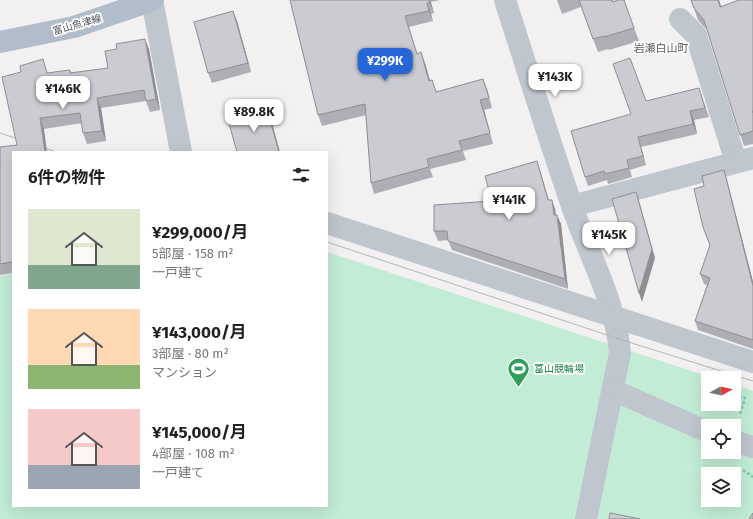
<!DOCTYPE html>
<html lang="ja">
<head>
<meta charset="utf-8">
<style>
	:root { --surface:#fff; --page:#f2f2f2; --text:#222; --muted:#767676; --accent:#2666d6 }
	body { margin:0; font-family:"Fira Sans","Noto Sans JP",sans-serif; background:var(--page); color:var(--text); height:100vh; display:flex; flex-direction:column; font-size:15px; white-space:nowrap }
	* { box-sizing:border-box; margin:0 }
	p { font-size:13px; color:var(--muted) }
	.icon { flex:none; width:22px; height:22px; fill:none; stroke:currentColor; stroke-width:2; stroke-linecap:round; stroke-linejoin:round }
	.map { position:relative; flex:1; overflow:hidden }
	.side { position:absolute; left:12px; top:151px; width:316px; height:356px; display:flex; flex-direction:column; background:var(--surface); border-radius:0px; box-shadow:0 4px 16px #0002 }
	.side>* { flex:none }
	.needle { width:26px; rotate:82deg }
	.buttons { position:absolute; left:701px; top:371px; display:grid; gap:8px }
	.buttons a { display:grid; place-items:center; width:40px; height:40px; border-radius:0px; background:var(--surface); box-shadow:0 4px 16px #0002; font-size:20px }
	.price { position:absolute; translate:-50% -34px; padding:0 9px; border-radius:8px; background:#fff; color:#222; font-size:13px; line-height:26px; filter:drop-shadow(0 1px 2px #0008) }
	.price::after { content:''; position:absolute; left:50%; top:24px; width:12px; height:9px; margin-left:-6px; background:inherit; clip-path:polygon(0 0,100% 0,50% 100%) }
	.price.on { background:var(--accent); color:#fff }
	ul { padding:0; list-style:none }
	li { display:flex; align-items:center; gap:12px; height:100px; padding:0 16px }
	li span { display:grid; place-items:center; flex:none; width:112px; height:80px; border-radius:0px; color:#555 }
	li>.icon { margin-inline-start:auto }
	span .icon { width:48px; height:48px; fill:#fffc; stroke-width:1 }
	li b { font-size:17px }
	h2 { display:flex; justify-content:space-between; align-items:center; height:48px; padding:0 16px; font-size:17px }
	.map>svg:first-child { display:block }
</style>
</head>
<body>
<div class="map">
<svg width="753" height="519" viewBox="0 0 753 519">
	<rect width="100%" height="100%" fill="#f2f0f0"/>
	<path fill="#c2ecd5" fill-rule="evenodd" d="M327,252L713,378H708V404H734V385L753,391V519H0V276L13,274V506H327ZM708,426H734V452H708ZM708,474H734V500H708Z"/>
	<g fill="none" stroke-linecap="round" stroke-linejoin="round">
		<g stroke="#7cc8a8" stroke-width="2.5" stroke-dasharray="3 2" stroke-linecap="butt">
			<polyline points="705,378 703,384 708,386"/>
			<polyline points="734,394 745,398 740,414"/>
			<polyline points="743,470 753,477"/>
		</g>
		<g stroke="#bfc6ce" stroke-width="22">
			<polyline points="152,0 181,152"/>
			<path d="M505,0C527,68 548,137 572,206C588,253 616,302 620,353L586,519"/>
			<polyline points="680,19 696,35 736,162"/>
			<polyline points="572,206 753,158"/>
			<polyline points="327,223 753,362"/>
			<polyline points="613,390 708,432"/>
			<polyline points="734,441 753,447"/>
		</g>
		<polyline stroke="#b2bdcc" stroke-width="22" points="0,42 74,27 153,0"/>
		<g stroke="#b2b5ba" stroke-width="1">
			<polyline points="0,133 56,152"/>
			<polyline points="327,242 619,339 753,381"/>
		</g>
	</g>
	<g fill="#aeafb5">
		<polygon points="290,0 440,0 431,2 434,13 431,14 433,21 409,27 417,53 425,63 430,81 437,92 483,79 492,108 484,110 493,144 463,151 466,160 430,169 433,177 374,194 371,183 366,115 322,126 318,115"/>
		<polygon points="557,0 613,0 613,1 624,0 639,41 609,50 608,49 598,52 581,7 562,14"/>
		<polygon points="691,0 719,0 721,6 753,0 753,144 744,146 707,30 698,20"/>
		<polygon points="233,11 237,21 251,72 212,83 208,73"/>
		<polygon points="149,49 160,110 150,112 146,101 101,108 106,141 87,144 83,133 82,123 44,129 13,152 13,273 0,275 0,147 17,145 48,73 70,70 71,73 108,68"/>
		<polygon points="699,88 709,117 694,120 697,134 641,147 646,165 630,170 632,177 608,184 607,180 588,186 585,177 631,114"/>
		<polygon points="540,170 549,200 555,209 556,215 561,224 568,289 452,250 448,240 438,241 434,231 492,201"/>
		<polygon points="727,180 753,282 753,349 698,330 695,321 707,285 704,284 700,274 710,246 703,227"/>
	</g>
	<g fill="#8d8f93">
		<polygon points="429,0 430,0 434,13 430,3"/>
		<polygon points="718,0 719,0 724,18 720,7"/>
		<polygon points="427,3 431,14 433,21 429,11"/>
		<polygon points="233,11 237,21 251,72 248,63"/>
		<polygon points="145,39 149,49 160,110 156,99"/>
		<polygon points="421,52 425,63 433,91 429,81"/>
		<polygon points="483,79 487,89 492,108 489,98"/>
		<polygon points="97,98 101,108 106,141 102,131"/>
		<polygon points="480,100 484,110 493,144 490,133"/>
		<polygon points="267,109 271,119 280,152 279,152"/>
		<polygon points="690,111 694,120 697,134 693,124"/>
		<polygon points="40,118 44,129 47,152 45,152"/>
		<polygon points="638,137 641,147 646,165 643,156"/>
		<polygon points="537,161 540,170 551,210 548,200"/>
		<polygon points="724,170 727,180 753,282 753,286"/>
		<polygon points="636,192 639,201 655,258 642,302 639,293"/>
		<polygon points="552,200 555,209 557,225 554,215"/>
		<polygon points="557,215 561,224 568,289 565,279"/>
	</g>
	<g fill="#caccd2" stroke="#8d8f93">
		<polygon points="290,0 429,0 430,3 427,3 429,11 405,16 417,54 421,52 429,81 432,80 436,92 483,79 489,98 480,100 490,133 459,141 462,150 427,159 429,167 371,183 365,104 318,115"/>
		<polygon points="579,0 612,0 613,2 618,0 624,0 634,28 604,37 604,36 593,39"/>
		<polygon points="691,0 718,0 720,7 739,0 753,0 753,111 752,111 753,113 753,131 740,135 704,20 694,8"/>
		<polygon points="233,11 248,63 208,73 194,22"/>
		<polygon points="145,39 156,99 146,101 144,90 97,98 102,131 83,133 80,113 40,118 45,152 13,152 13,262 0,264 0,147 17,145 2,77 21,72 20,66 43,59 47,73 70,70 70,73 108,68 105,51 117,49 116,44"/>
		<polygon points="630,58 646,101 699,88 705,108 690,111 693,124 638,137 643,156 627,160 629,168 605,174 604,171 585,177 571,131 631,114 613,64"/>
		<polygon points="267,109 279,152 237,152 228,120"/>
		<polygon points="537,161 548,200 552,200 554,215 557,215 565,279 448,241 447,231 434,231 434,205 492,201 485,176"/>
		<polygon points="724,170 753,286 753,340 695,321 710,278 700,274 710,245 703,227 694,189 704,186 702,176"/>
		<polygon points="636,192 652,249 639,293 612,199"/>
		<polygon points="610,513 640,519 609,519"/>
		<polygon points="753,513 753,519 749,519"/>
	</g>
	<defs>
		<symbol id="stadium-pin" viewBox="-11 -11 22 30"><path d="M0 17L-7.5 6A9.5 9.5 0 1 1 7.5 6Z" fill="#2e9e5b" stroke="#fff"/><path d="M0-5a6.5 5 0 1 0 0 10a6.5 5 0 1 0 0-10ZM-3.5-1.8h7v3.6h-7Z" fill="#fff"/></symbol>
	</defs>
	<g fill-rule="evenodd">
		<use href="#stadium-pin" x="506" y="356" width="25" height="34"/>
	</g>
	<g text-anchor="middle" stroke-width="3.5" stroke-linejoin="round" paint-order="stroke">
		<g font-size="10" fill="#49525c" stroke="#fff">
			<text transform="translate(77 24) rotate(-16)" y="4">富山魚津線</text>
		</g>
		<g font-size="10" fill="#27864d" stroke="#fff" text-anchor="start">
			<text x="534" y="372">富山競輪場</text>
		</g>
		<g font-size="11" fill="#5d6064" stroke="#fff">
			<text x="661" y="52">岩瀬白山町</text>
		</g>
	</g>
</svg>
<div class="buttons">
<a><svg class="needle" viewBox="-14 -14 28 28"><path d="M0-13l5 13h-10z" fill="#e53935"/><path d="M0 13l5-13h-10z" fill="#767676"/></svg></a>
<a><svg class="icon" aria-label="locate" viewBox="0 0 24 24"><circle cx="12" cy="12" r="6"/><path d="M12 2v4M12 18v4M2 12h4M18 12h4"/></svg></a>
<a><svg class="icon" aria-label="layers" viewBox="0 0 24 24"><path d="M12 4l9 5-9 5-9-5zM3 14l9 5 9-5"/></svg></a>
</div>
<b class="price on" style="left:385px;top:82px">¥299K</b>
<b class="price" style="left:555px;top:98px">¥143K</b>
<b class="price" style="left:63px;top:110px">¥146K</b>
<b class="price" style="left:254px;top:133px">¥89.8K</b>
<b class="price" style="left:509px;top:221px">¥141K</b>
<b class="price" style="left:609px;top:256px">¥145K</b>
<section class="side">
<h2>6件の物件<svg class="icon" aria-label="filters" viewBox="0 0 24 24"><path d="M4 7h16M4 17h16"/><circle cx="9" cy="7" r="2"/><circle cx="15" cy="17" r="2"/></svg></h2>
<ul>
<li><span style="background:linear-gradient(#dfe7d0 70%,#7fa58c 0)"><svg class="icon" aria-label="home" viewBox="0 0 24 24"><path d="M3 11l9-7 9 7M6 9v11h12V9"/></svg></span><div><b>¥299,000/月</b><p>5部屋 · 158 m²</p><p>一戸建て</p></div></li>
<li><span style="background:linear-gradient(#ffd9b3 70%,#8fb573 0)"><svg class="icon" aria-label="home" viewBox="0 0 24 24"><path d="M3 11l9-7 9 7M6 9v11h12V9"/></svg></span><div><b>¥143,000/月</b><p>3部屋 · 80 m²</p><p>マンション</p></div></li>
<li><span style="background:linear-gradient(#f6c9c9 70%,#9aa5b1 0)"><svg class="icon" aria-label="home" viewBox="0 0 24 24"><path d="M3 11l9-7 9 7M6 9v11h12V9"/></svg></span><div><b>¥145,000/月</b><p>4部屋 · 108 m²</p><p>一戸建て</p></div></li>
</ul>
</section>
</div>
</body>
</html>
